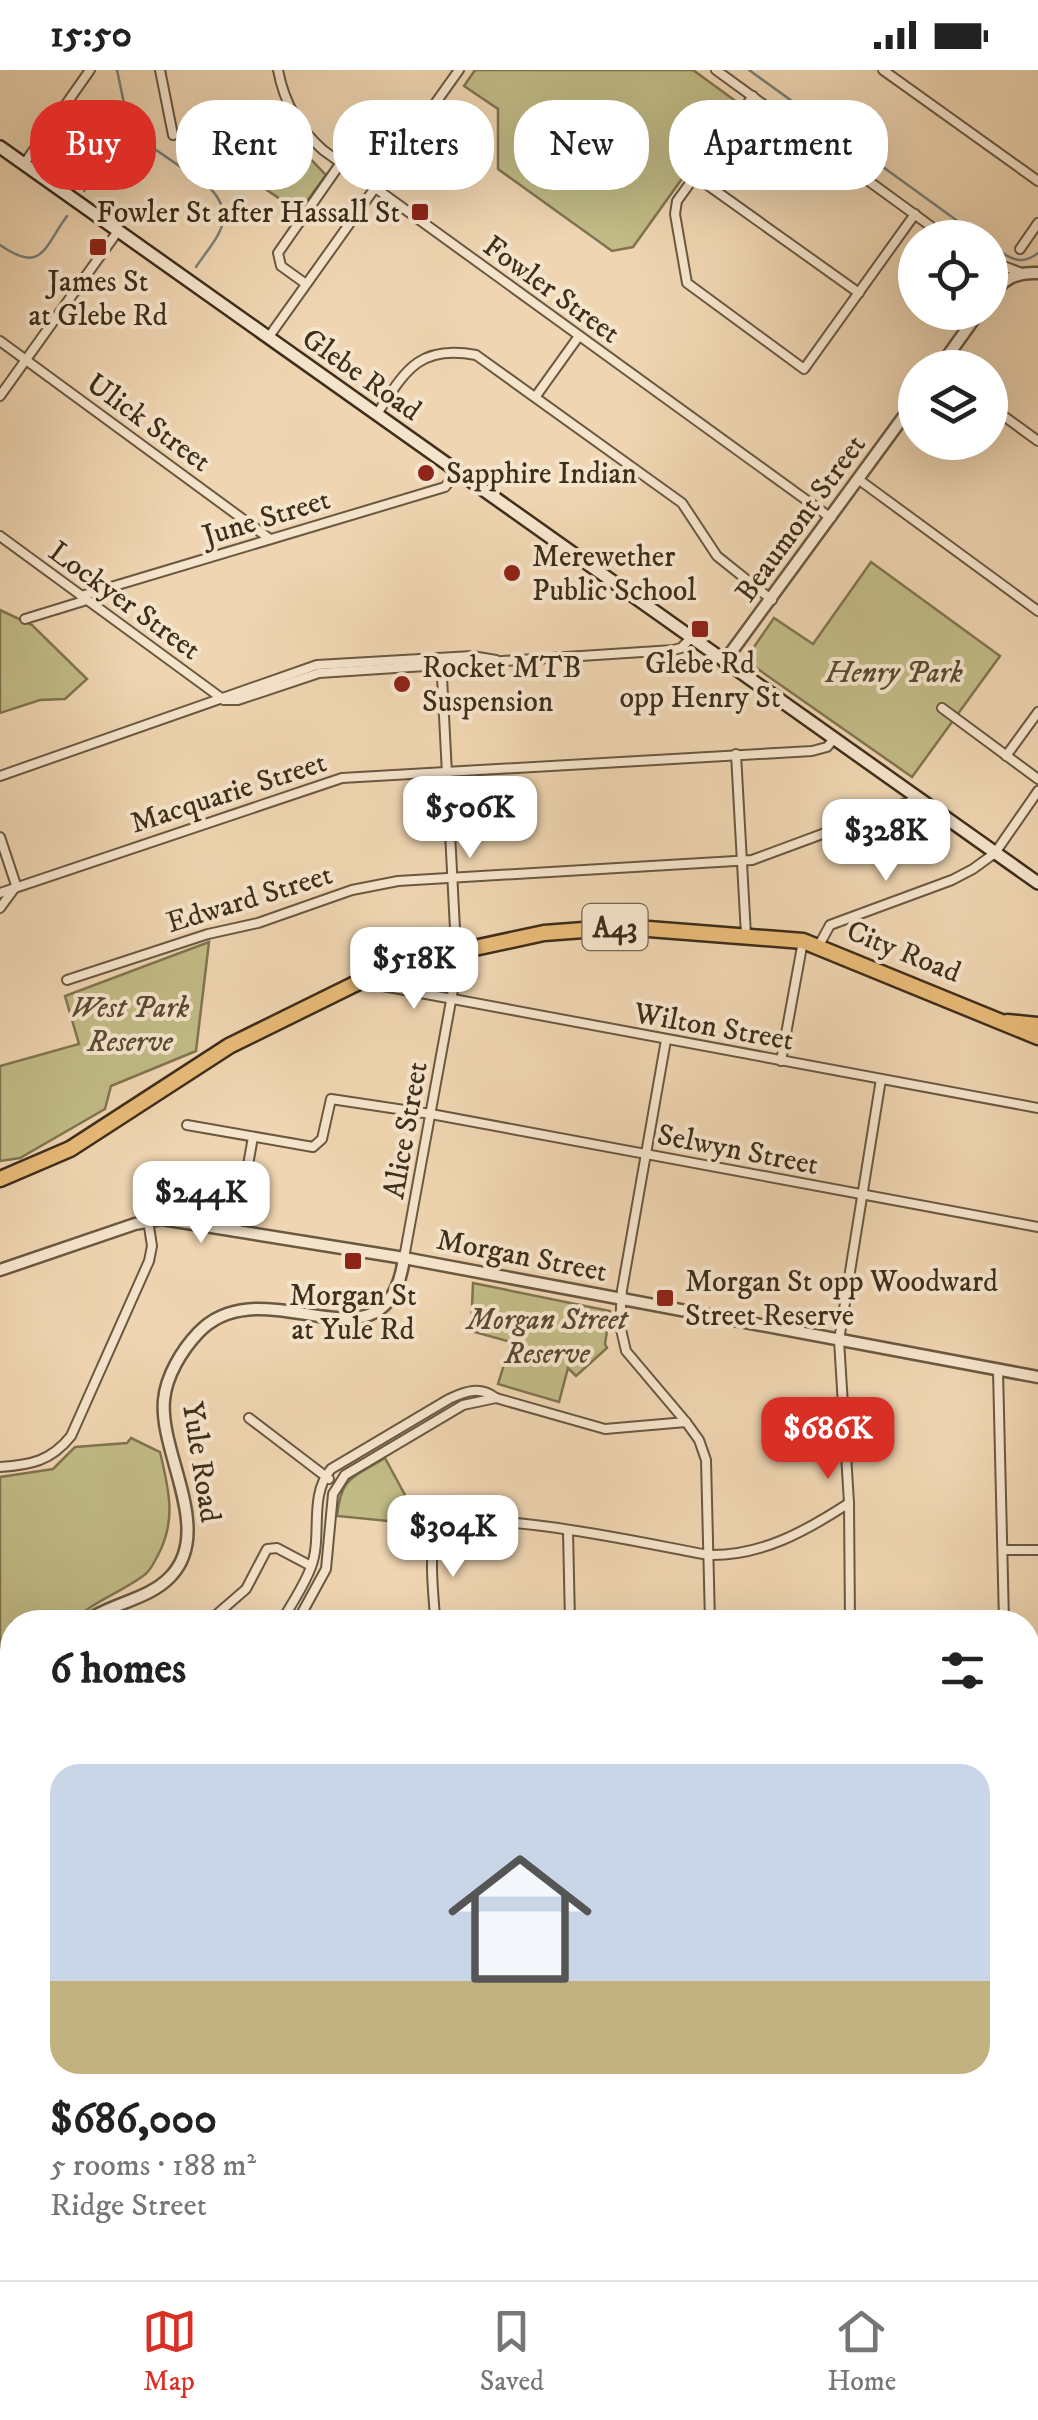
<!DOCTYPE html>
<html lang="en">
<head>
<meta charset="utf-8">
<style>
	:root { --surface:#fff; --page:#f6f6f6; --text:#222; --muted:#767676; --line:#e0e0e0; --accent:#d93025 }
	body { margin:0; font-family:"IM FELL DW Pica",serif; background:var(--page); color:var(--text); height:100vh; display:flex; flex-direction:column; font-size:38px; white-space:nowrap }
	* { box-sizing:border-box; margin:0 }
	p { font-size:32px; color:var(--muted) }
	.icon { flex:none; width:55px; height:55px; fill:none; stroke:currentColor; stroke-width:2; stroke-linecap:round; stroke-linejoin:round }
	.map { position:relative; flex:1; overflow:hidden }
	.side { position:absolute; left:0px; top:1540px; width:1040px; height:670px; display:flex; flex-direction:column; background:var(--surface); border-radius:40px 40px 0 0; box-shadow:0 10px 40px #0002 }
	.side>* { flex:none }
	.guide { position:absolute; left:30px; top:30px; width:980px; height:90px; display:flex; gap:20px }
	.tools { position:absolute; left:898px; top:150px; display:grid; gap:20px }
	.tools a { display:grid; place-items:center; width:110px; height:110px; border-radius:50%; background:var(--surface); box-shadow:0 10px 40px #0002; font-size:50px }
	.price { position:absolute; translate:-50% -85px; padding:0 22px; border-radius:20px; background:#fff; color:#222; font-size:32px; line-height:65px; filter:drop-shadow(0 2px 5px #0008) }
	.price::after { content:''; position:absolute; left:50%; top:60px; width:30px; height:22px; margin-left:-15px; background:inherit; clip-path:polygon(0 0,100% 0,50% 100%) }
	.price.on { background:var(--accent); color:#fff }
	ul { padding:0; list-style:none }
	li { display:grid; align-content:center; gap:20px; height:530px; padding:0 50px }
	li span { display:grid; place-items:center; height:310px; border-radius:30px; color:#555 }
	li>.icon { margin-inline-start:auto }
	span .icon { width:180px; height:180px; fill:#fffc; stroke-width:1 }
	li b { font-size:42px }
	h2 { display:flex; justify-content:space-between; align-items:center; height:120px; padding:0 50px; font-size:42px }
	.tag { padding:0 35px; border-radius:40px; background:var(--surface); box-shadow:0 10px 40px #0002; font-size:35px; line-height:90px }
	.tag.on { background:var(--accent); color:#fff }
	.status { display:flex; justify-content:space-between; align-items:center; height:70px; padding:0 50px; background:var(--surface); direction:ltr }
	.status svg { height:28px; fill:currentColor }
	.tabs { display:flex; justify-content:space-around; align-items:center; height:140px; border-top:2px solid var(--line); background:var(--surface); font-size:28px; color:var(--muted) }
	.tabs a { display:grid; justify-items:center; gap:5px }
	.tabs .on { color:var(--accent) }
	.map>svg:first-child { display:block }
</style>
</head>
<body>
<div class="status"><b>15:50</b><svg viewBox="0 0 49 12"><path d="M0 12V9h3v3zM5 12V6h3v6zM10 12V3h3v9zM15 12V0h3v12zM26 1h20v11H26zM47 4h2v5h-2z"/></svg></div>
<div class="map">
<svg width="1038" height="2210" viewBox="0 0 1038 2210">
	<rect width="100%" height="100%" fill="#efd5b1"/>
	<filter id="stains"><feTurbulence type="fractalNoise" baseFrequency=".002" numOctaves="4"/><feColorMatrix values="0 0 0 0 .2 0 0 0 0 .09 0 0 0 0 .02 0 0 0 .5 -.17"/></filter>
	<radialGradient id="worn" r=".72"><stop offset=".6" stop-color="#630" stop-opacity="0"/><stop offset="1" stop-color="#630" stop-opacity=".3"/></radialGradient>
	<g fill="#c1bb86" stroke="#807450" stroke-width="2.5">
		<polygon points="475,0 693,0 737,32 633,177 612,181 498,99 498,39 464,16"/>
		<polygon points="297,75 326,105 299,142 261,116 254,86"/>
		<polygon points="871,492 1000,586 912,707 745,590 774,548 813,574"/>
		<polygon points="0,540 32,555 87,609 65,629 40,630 0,643"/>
		<polygon points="209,872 196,981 111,1016 105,1039 20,1088 0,1091 0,996 79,974 65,926"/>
		<polygon points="473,1213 610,1241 605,1274 607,1278 576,1306 568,1298 559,1332 498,1314 511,1272 471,1261"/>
		<path d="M131,1368L160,1382C169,1420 177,1451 157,1487C153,1494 150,1502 143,1506C120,1523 93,1531 72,1552H12V1653L0,1668V1407L53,1399L75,1377L127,1373Z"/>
		<path d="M385,1388L406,1427L388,1451L337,1446C341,1406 353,1408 385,1388Z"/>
		<polygon points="0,1832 12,1846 12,2198 152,2198 156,2210 0,2210"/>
		<polygon points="490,2198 625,2198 629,2210 466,2210"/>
	</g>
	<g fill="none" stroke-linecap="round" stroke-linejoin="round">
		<g stroke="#797f79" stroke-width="2.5">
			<path d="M117,0L130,62L207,115C240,147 217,166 196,197"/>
			<polyline points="749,0 981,168"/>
			<polyline points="84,121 129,63"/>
			<path d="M990,174C1006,186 1020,198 1038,183"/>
			<path d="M0,175C42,204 43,179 67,146"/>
		</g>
		<defs>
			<g id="minor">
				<polyline points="160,0 173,65"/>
				<path d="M278,0C284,32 299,59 323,80L831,448"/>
				<polyline points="716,0 947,168"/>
				<polyline points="883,0 1038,111"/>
				<polyline points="753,26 677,131 675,144 687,213 804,299 915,144"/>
				<polyline points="24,94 90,0"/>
				<polyline points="695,106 859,223"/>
				<polyline points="1020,179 1038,153"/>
				<polyline points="990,191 1022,203"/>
				<polyline points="990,204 998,215"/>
				<polyline points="306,214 281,196 278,183 340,94"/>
				<polyline points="268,268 459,0"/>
				<polyline points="0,271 270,469"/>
				<polyline points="0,326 118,161"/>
				<polyline points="536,326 579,266"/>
				<polyline points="990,336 1038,371"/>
				<path d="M377,344C405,301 419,274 476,285L682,433L717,486L772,530"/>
				<polyline points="858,409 1038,541"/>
				<polyline points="0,466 224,630"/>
				<polyline points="81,526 445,417 457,401"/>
				<polyline points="25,549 87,530"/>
				<polyline points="224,630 238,630 319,603 673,580 681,578 691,568"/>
				<polyline points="942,638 1038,709"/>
				<polyline points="736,684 746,865"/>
				<polyline points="1006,686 1038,642"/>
				<polyline points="0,706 317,595 472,586 496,590"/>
				<polyline points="0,767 16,815"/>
				<polyline points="0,823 342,708 812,681 827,677 833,670"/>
				<polyline points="0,838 14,819"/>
				<polyline points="818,877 830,855 952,810 973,799 995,783 1038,721"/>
				<polyline points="67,910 208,864 258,853 352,820 398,811 752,790 917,729"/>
				<polyline points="383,916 1038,1038"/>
				<polyline points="666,970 622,1220 620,1255 626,1281 686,1352 699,1370 706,1390 710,1552"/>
				<polyline points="781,991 803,871"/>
				<polyline points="187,1055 313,1077 322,1069 331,1029 431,1044 1038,1157"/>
				<polyline points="236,1162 253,1067"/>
				<polyline points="404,1188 457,898 442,607"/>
				<polyline points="998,1300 1004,1552"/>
				<polyline points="249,1348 329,1409"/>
				<path d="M0,1397C31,1395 51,1391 71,1366L149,1191L152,1176L148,1150"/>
				<polyline points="568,1461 570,1552"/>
				<polyline points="1003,1480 1038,1480"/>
				<polyline points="208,1552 246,1519 267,1479 277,1478 311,1496"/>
				<path d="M281,1552C291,1535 304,1516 311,1497C323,1466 308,1426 331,1399L449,1329C466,1321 480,1316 496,1328L605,1359L686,1352"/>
				<polyline points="297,1552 326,1499 333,1424 345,1405 463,1335 496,1328"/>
				<path d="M435,1552C435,1531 426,1478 439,1462C464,1431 665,1478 709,1485C762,1486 806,1461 849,1433"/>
				<polyline points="850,1552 849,1433 839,1270 881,1009"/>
				<polyline points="1028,1769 1038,1768"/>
				<polyline points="0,1795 12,1805"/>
				<polyline points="1028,1831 1038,1860"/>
				<polyline points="1028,1935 1038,1931"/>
				<polyline points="1028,2113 1038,2109"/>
				<polyline points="699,2198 703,2210"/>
				<polyline points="847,2198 851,2210"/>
				<polyline points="996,2198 1001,2210"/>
				<polyline points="441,2210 468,2198"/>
				<polyline points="756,2210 791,2198"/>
			</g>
			<g id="tertiary">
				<path d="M990,227C1003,209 1016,202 1038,203"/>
				<polyline points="939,298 979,242"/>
				<polyline points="724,592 915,331"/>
				<polyline points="0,1200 135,1154 162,1149 404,1188 1038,1307"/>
				<path d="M85,1552C111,1533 149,1530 171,1506C214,1460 159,1383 164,1330C166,1306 182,1280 198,1263C264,1192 387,1314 404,1188"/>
				<polyline points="0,1676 12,1668"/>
			</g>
			<g id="secondary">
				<polyline points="0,77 1038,813"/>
				<polyline points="0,1819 12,1832"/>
				<polyline points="166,2198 168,2210"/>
			</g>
			<g id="trunk">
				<polyline points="1007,952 1038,955"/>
				<polyline points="0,1109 70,1079 229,976 365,909 414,891 544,863 623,857 803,871 1038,967"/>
			</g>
		</defs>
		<use href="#minor" stroke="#6a5840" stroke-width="12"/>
		<use href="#tertiary" stroke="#6a5840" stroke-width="15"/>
		<use href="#secondary" stroke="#3e2e1a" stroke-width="16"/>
		<use href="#trunk" stroke="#3e2e1a" stroke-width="19"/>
		<use href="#minor" stroke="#f5e4cc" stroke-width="8"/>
		<use href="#tertiary" stroke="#f5e4cc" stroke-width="10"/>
		<use href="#secondary" stroke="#f5e4cc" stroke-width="11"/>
		<use href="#trunk" stroke="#e8ba78" stroke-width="14"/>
	</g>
	<g fill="#8f2418" stroke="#f5e4cc" stroke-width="4">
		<rect x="410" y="132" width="20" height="20" rx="5"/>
		<rect x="88" y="167" width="20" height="20" rx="5"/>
		<circle cx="426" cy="403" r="10"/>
		<circle cx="512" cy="503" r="10"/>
		<rect x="690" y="549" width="20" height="20" rx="5"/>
		<circle cx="402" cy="614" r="10"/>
		<rect x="343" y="1181" width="20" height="20" rx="5"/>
		<rect x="655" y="1218" width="20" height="20" rx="5"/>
	</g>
	<g text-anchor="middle" stroke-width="8" stroke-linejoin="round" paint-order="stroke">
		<rect fill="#f5e4cc" stroke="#75654f" stroke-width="2.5" x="582.5" y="834" width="65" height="46" rx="8"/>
		<g font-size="28" font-weight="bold" fill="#3e2e1a">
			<text x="615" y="867">A43</text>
		</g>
		<g font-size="30" fill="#3e2e1a" stroke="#f5e4cc" text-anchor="start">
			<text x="400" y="152" text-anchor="end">Fowler St after Hassall St</text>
			<text x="98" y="221" text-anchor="middle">James St<tspan x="98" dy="34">at Glebe Rd</tspan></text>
			<text x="446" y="413">Sapphire Indian</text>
			<text x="532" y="496">Merewether<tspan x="532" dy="34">Public School</tspan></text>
			<text x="700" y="603" text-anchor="middle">Glebe Rd<tspan x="700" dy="34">opp Henry St</tspan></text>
			<text x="422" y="607">Rocket MTB<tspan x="422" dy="34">Suspension</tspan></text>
			<text x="685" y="1221">Morgan St opp Woodward<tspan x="685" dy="34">Street Reserve</tspan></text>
			<text x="353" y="1235" text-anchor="middle">Morgan St<tspan x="353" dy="34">at Yule Rd</tspan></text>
		</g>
		<g font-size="30" fill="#3e2e1a" stroke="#f5e4cc">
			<text transform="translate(552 219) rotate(36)" y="10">Fowler Street</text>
			<text transform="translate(362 304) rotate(35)" y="10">Glebe Road</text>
			<text transform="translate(149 352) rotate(36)" y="10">Ulick Street</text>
			<text transform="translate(266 447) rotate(-17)" y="10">June Street</text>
			<text transform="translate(800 448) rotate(-54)" y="10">Beaumont Street</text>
			<text transform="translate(125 530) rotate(36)" y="10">Lockyer Street</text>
			<text transform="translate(228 722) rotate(-18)" y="10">Macquarie Street</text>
			<text transform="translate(249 828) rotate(-17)" y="10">Edward Street</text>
			<text transform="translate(904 881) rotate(22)" y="10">City Road</text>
			<text transform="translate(714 956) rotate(10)" y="10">Wilton Street</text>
			<text transform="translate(405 1060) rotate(-80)" y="10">Alice Street</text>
			<text transform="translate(738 1079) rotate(11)" y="10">Selwyn Street</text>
			<text transform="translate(522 1185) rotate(11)" y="10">Morgan Street</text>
			<text transform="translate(202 1392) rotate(81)" y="10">Yule Road</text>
		</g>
		<g font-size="30" font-style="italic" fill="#584a30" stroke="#f5e4cc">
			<text x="894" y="612">Henry Park</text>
			<text x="130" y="947">West Park<tspan x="130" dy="34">Reserve</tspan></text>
			<text x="547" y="1259">Morgan Street<tspan x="547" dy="34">Reserve</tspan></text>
		</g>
	</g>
	<rect width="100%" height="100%" filter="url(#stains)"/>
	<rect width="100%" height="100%" fill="url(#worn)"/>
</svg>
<div class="tools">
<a><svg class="icon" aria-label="locate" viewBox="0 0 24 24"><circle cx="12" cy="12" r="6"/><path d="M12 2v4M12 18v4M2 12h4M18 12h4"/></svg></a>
<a><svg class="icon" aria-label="layers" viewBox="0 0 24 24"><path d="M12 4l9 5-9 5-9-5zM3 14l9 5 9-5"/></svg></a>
</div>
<b class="price" style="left:470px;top:791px">$506K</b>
<b class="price" style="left:886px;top:814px">$328K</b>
<b class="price" style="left:414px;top:942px">$518K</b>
<b class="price" style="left:201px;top:1176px">$244K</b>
<b class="price on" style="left:828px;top:1412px">$686K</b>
<b class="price" style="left:453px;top:1510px">$304K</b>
<div class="guide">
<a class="tag on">Buy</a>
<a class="tag">Rent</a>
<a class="tag">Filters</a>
<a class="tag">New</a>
<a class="tag">Apartment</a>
</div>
<section class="side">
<h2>6 homes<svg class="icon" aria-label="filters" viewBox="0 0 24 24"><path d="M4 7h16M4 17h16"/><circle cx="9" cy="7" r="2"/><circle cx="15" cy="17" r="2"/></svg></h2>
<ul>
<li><span style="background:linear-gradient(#c9d6e8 70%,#c2b280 0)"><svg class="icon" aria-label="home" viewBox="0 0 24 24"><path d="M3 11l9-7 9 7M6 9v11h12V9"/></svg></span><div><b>$686,000</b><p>5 rooms · 188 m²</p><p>Ridge Street</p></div></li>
</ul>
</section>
</div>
<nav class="tabs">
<a class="on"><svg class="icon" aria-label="map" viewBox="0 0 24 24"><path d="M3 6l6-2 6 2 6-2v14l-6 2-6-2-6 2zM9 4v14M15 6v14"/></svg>Map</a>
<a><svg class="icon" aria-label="saved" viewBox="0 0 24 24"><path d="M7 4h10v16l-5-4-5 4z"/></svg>Saved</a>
<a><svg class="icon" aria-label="home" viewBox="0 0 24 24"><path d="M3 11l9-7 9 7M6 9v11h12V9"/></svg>Home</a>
</nav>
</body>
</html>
